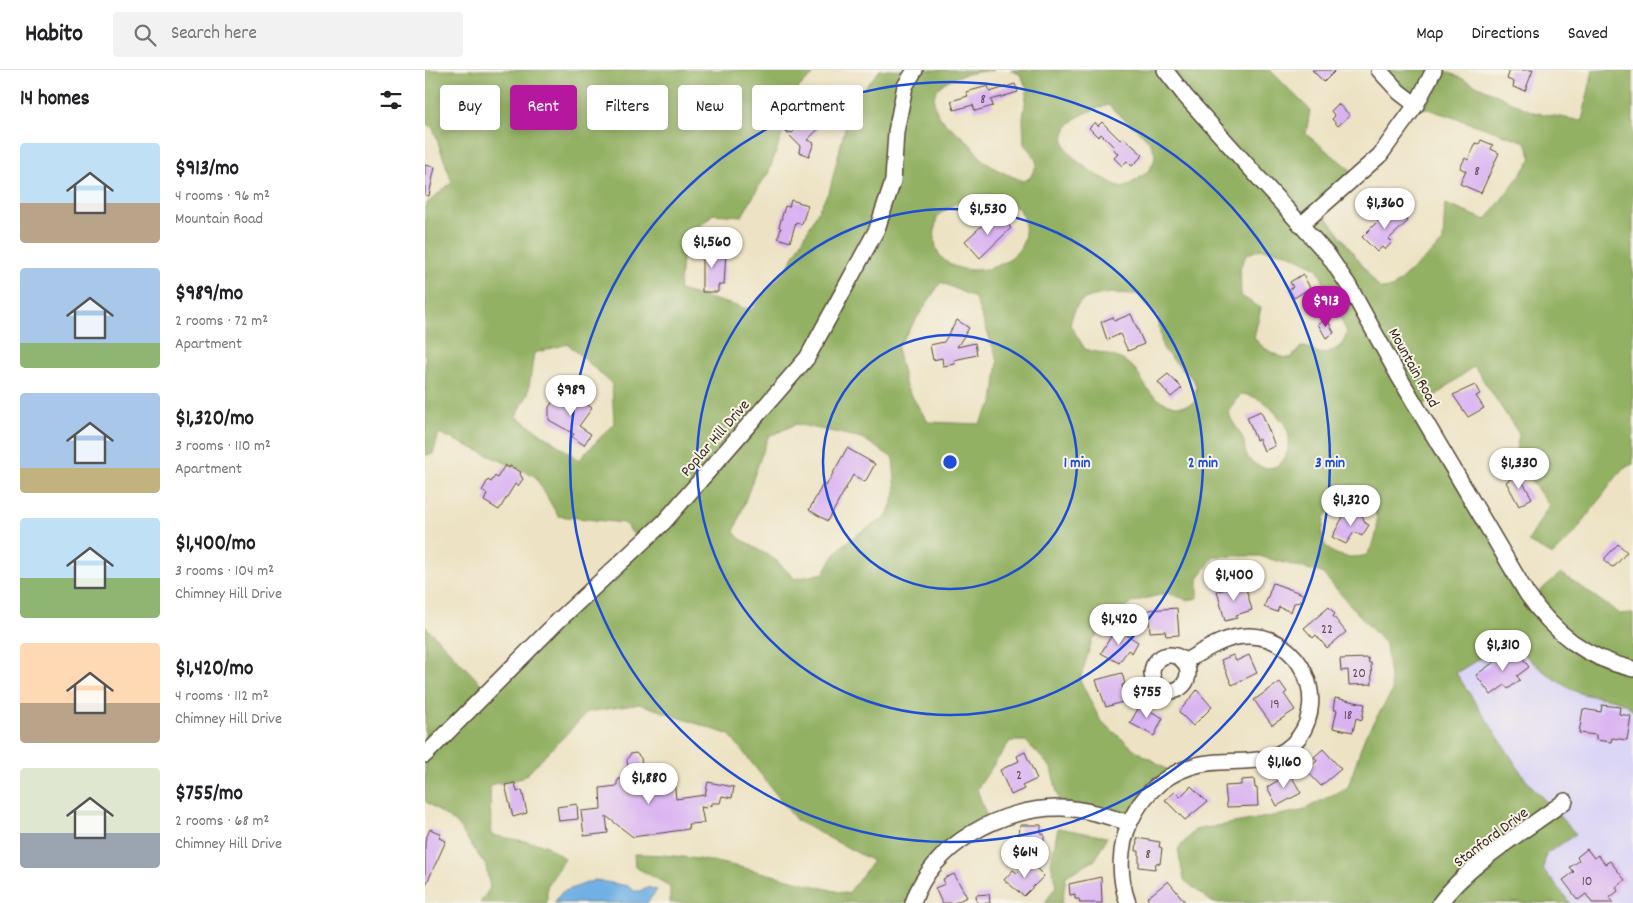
<!DOCTYPE html>
<html lang="en">
<head>
<meta charset="utf-8">
<style>
	:root { --surface:#fff; --page:#f2f2f2; --text:#202124; --muted:#757577; --line:#e0e0e0; --accent:#b5179e }
	body { margin:0; font-family:Dekko,sans-serif; background:var(--page); color:var(--text); height:100vh; display:flex; flex-direction:column; font-size:19px; white-space:nowrap }
	* { box-sizing:border-box; margin:0 }
	p { font-size:16px; color:var(--muted) }
	.icon { flex:none; width:28px; height:28px; fill:none; stroke:currentColor; stroke-width:2; stroke-linecap:round; stroke-linejoin:round }
	.map { position:relative; flex:1; overflow:hidden }
	.drawer { display:flex; flex-direction:column; background:var(--surface); width:425px }
	.drawer>* { flex:none }
	.guide { position:absolute; left:15px; top:15px; width:475px; height:45px; display:flex; gap:10px }
	.price { position:absolute; translate:-50% -42px; padding:0 11px; border-radius:18px; background:#fff; color:#222; font-size:16px; line-height:32px; filter:drop-shadow(0 1px 2px #0008) }
	.price::after { content:''; position:absolute; left:50%; top:30px; width:15px; height:11px; margin-left:-8px; background:inherit; clip-path:polygon(0 0,100% 0,50% 100%) }
	.price.on { background:var(--accent); color:#fff }
	ul { padding:0; list-style:none }
	li { display:flex; align-items:center; gap:15px; height:125px; padding:0 20px }
	li span { display:grid; place-items:center; flex:none; width:140px; height:100px; border-radius:5px; color:#555 }
	li>.icon { margin-inline-start:auto }
	span .icon { width:60px; height:60px; fill:#fffc; stroke-width:1 }
	li b { font-size:21px }
	h2 { display:flex; justify-content:space-between; align-items:center; height:60px; padding:0 20px; font-size:21px }
	.pill { padding:0 18px; border-radius:5px; background:var(--surface); box-shadow:0 2px 8px #0003; font-size:18px; line-height:45px }
	.pill.on { background:var(--accent); color:#fff }
	header { display:flex; align-items:center; gap:30px; box-sizing:border-box; height:70px; padding:0 25px; background:var(--surface); border-bottom:1px solid var(--line) }
	header strong { font-size:24px }
	nav { display:flex; gap:28px; margin-inline-start:auto; font-size:18px }
	.search { width:350px; height:45px; background:var(--page); display:flex; align-items:center; gap:12px; box-sizing:border-box; padding:0 18px; border-radius:5px; color:var(--muted); font-size:19px }
	main { display:flex; flex:1; min-height:0 }
	.map>svg:first-child { display:block }
</style>
</head>
<body>
<header>
<strong>Habito</strong>
<div class="search"><svg class="icon" aria-label="search" viewBox="0 0 24 24"><circle cx="10" cy="10" r="6"/><path d="M15 15l6 6"/></svg>Search here</div>
<nav><a>Map</a><a>Directions</a><a>Saved</a></nav>
</header>
<main>
<section class="drawer">
<h2>14 homes<svg class="icon" aria-label="filters" viewBox="0 0 24 24"><path d="M4 7h16M4 17h16"/><circle cx="9" cy="7" r="2"/><circle cx="15" cy="17" r="2"/></svg></h2>
<ul>
<li><span style="background:linear-gradient(#bfe0f5 60%,#b9a48a 0)"><svg class="icon" aria-label="home" viewBox="0 0 24 24"><path d="M3 11l9-7 9 7M6 9v11h12V9"/></svg></span><div><b>$913/mo</b><p>4 rooms · 96 m²</p><p>Mountain Road</p></div></li>
<li><span style="background:linear-gradient(#a9c7e8 75%,#8fb573 0)"><svg class="icon" aria-label="home" viewBox="0 0 24 24"><path d="M3 11l9-7 9 7M6 9v11h12V9"/></svg></span><div><b>$989/mo</b><p>2 rooms · 72 m²</p><p>Apartment</p></div></li>
<li><span style="background:linear-gradient(#a9c7e8 75%,#c2b280 0)"><svg class="icon" aria-label="home" viewBox="0 0 24 24"><path d="M3 11l9-7 9 7M6 9v11h12V9"/></svg></span><div><b>$1,320/mo</b><p>3 rooms · 110 m²</p><p>Apartment</p></div></li>
<li><span style="background:linear-gradient(#bfe0f5 60%,#8fb573 0)"><svg class="icon" aria-label="home" viewBox="0 0 24 24"><path d="M3 11l9-7 9 7M6 9v11h12V9"/></svg></span><div><b>$1,400/mo</b><p>3 rooms · 104 m²</p><p>Chimney Hill Drive</p></div></li>
<li><span style="background:linear-gradient(#ffd9b3 60%,#b9a48a 0)"><svg class="icon" aria-label="home" viewBox="0 0 24 24"><path d="M3 11l9-7 9 7M6 9v11h12V9"/></svg></span><div><b>$1,420/mo</b><p>4 rooms · 112 m²</p><p>Chimney Hill Drive</p></div></li>
<li><span style="background:linear-gradient(#dfe7d0 65%,#9aa5b1 0)"><svg class="icon" aria-label="home" viewBox="0 0 24 24"><path d="M3 11l9-7 9 7M6 9v11h12V9"/></svg></span><div><b>$755/mo</b><p>2 rooms · 68 m²</p><p>Chimney Hill Drive</p></div></li>
</ul>
</section>
<div class="map">
<svg width="1208" height="833" viewBox="0 0 1208 833">
	<rect width="100%" height="100%" fill="#f7f3e8"/>
	<filter id="ink" filterUnits="userSpaceOnUse"><feTurbulence type="fractalNoise" baseFrequency=".02" numOctaves="2"/><feDisplacementMap in="SourceGraphic" scale="10" xChannelSelector="R" yChannelSelector="G"/><feConvolveMatrix kernelMatrix="1 2 1 2 8 2 1 2 1" color-interpolation-filters="sRGB"/></filter>
	<filter id="wash" filterUnits="userSpaceOnUse"><feTurbulence type="fractalNoise" baseFrequency=".0096" numOctaves="4" result="noise"/><feDisplacementMap in="SourceGraphic" scale="20" xChannelSelector="R" yChannelSelector="G"/><feGaussianBlur stdDeviation="1.12" result="paint"/><feColorMatrix in="noise" values="0 0 0 0 0 0 0 0 0 0 0 0 0 0 0 0 0 1.4 0 .05"/><feComposite in="paint" operator="in"/></filter>
	<g filter="url(#wash)">
		<rect width="100%" height="100%" fill="#ede3c4"/>
		<polygon fill="#dcd6f6" points="1086,569 1100,587 1150,622 1202,634 1208,641 1208,833 1145,833 1118,800 1121,784 1150,764 1101,710 1031,603"/>
		<g fill="#93b163" stroke="#676e40" fill-rule="evenodd">
			<path d="M0,0H389L387,6L374,17L343,104L336,113L317,146L288,144L259,171L254,220L326,240L363,197L405,119L420,58V30L432,27L455,0H569C548,2 496,8 512,42C516,52 532,61 540,69C547,75 551,83 557,89C569,100 584,105 598,111L605,108L612,94L609,86L599,74L598,49L602,19L596,5L585,0H845L885,40L881,64L932,105L895,138L955,219L967,218L1018,172L1020,134L1061,150L1107,89L1101,72L991,35L954,0H1019L1108,42L1157,51L1168,0H1208V394L1198,398L1148,465L1128,485L1103,472L1124,435L1090,388L1094,364L1049,296L993,339L1105,529L1136,503L1195,544L1208,543V641C1195,624 1168,630 1150,621C1127,610 1101,589 1086,569L1031,603L1101,710L1151,764L1121,784L1118,799L1145,833H788L759,810L753,779L770,760L876,741L923,717L940,666L967,622L961,575L897,503L834,486H789L773,509V528L763,530L742,523L708,532L667,570L655,610L675,650L709,679L749,704L704,753L636,738L626,698L601,671H585L552,719L564,754L526,779L488,833H245V816L210,797L209,784C286,784 349,807 423,824L448,791L372,751L305,665L215,634L163,642L98,708L65,715L66,765L120,775L140,789L122,816V833H55L65,818L61,796L32,754L0,731V556L63,621L216,473L199,453L133,446L110,406L14,363L8,384L0,385V135L27,112L8,58L0,53ZM683,35C713,64 763,84 698,118C678,109 615,79 648,51C657,43 671,39 683,35ZM567,126C585,131 599,137 600,157C604,200 533,214 514,184C507,173 510,157 512,146L531,133ZM837,179L862,183L892,198L922,262C919,277 910,281 896,284L884,278L876,277L866,288C854,289 835,277 829,267L836,238L816,226L815,197L822,184ZM516,212L550,228L573,291L568,333L554,354L503,352L481,317L472,278ZM686,223L712,224L733,246L737,276L741,283L769,310L771,317L770,332C754,341 737,334 725,322C717,313 714,301 704,294C693,285 673,283 660,279L645,255C652,226 659,228 686,223ZM143,274L187,314L189,353L154,390L91,346L103,324L109,283ZM817,324C837,327 845,336 857,351C865,361 866,371 862,383C855,405 828,400 821,384C819,380 820,374 818,369C808,347 794,346 817,324ZM371,354L437,368L468,388L471,422L461,448C431,464 414,472 399,503L370,509L352,491L314,468L309,462L343,367ZM924,431H931L950,441C955,459 951,469 942,485C921,491 892,484 898,457C899,451 899,446 904,442C909,437 918,434 924,431Z"/>
			<polygon points="633,758 682,767 670,790 641,806 637,833 620,833 631,816 626,793"/>
		</g>
		<polygon fill="#71b0e4" stroke="#566d81" points="170,810 203,816 209,821 215,821 222,817 232,820 222,833 129,833 137,822"/>
		<g id="blocks">
			<g fill="#d9b2f2">
				<polygon points="887,0 911,0 899,12"/>
				<polygon points="1085,0 1108,0 1100,21 1088,17 1089,12 1082,9"/>
				<polygon points="590,14 593,22 566,30 568,36 550,41 548,35 529,40 526,31 543,26 541,22 563,16 565,22"/>
				<polygon points="387,34 404,49 382,70 389,73 384,86 374,82 375,76 359,60 367,63 370,60 362,53"/>
				<polygon points="913,34 925,45 913,56 907,49 910,46 906,41"/>
				<polygon points="670,52 673,56 677,52 695,70 698,67 718,85 707,96 702,91 697,96 689,88 693,84 688,78 689,77 676,64 673,67 664,58"/>
				<polygon points="1056,70 1068,75 1066,79 1074,83 1056,123 1035,114 1041,101 1035,98 1040,88 1043,90 1050,73 1054,74"/>
				<polygon points="0,95 10,97 4,126 0,125"/>
				<polygon points="366,130 383,135 377,154 371,152 365,172 353,168 356,158 354,157 360,136 364,137"/>
				<polygon points="968,136 983,151 964,169 967,172 960,180 957,177 952,182 937,167"/>
				<polygon points="575,146 586,158 555,188 540,171 565,148 569,152"/>
				<polygon points="272,177 283,177 283,182 301,182 299,215 293,215 293,222 277,222 277,185 272,186"/>
				<polygon points="878,204 885,218 869,228 864,219 868,217 865,212"/>
				<polygon points="706,244 719,274 703,281 695,264 682,270 676,252 688,247 689,251"/>
				<polygon points="902,249 909,263 901,268 893,254"/>
				<polygon points="532,250 544,258 532,277 550,273 552,285 529,290 530,294 518,296 517,288 508,290 505,275 519,272"/>
				<polygon points="743,304 757,318 746,327 733,312"/>
				<polygon points="1050,315 1055,324 1051,326 1059,338 1043,347 1028,325"/>
				<polygon points="148,325 167,338 154,356 166,364 159,375 147,367 149,364 124,350 124,337 129,330 139,337"/>
				<polygon points="836,341 850,376 839,381 834,369 831,370 822,347"/>
				<polygon points="422,378 450,394 440,412 428,405 403,451 384,440 398,414 401,416"/>
				<polygon points="80,395 84,398 85,396 96,402 95,404 98,409 93,416 90,414 74,440 59,431 62,424 57,421 63,410 66,412 70,406 72,408"/>
				<polygon points="1093,404 1107,428 1094,436 1081,412"/>
				<polygon points="935,439 940,453 944,455 937,466 929,462 921,474 907,467 919,445"/>
				<polygon points="1193,474 1202,482 1190,496 1187,497 1180,491 1180,488"/>
				<polygon points="848,513 878,524 875,532 869,533 866,542 854,537 852,542 839,537"/>
				<polygon points="820,515 827,540 811,545 812,548 800,551 792,521"/>
				<polygon points="904,537 910,544 908,546 921,562 902,578 891,565 888,568 879,558"/>
				<polygon points="752,538 754,565 741,566 740,561 725,562 723,540"/>
				<polygon points="691,558 713,572 707,583 703,580 694,593 676,583"/>
				<polygon points="1090,577 1104,597 1092,606 1095,610 1083,619 1080,615 1066,625 1051,605"/>
				<polygon points="808,585 811,591 824,585 832,603 807,615 796,590"/>
				<polygon points="943,588 944,593 946,593 947,614 924,615 923,600 916,601 915,589"/>
				<polygon points="697,603 700,614 697,615 701,631 681,637 671,610"/>
				<polygon points="855,612 862,622 859,624 870,640 847,655 829,630"/>
				<polygon points="772,620 787,637 768,656 754,642"/>
				<polygon points="910,628 940,634 937,650 931,648 928,662 908,658 912,640 908,640"/>
				<polygon points="718,630 728,636 725,641 738,648 729,666 705,653"/>
				<polygon points="1177,635 1195,637 1194,644 1206,646 1202,670 1187,668 1186,672 1171,670 1171,665 1154,663 1158,639 1176,642"/>
				<polygon points="898,679 916,699 896,716 881,700 892,691 889,687"/>
				<polygon points="600,682 612,709 597,716 599,719 586,725 575,700 594,691 592,686"/>
				<polygon points="211,683 216,688 218,706 230,705 234,711 249,710 251,729 280,725 283,712 309,717 307,728 297,726 295,733 286,733 286,736 282,735 281,738 276,737 279,753 263,754 264,759 208,767 181,746 183,763 159,766 156,741 176,739 175,718 192,716 192,712 194,709 204,708 202,690 205,684"/>
				<polygon points="863,700 876,723 852,736 842,717 854,710 852,706"/>
				<polygon points="829,709 830,718 832,718 833,736 802,737 800,716 816,715 816,710"/>
				<polygon points="90,713 92,722 97,720 102,743 88,747 80,715"/>
				<polygon points="766,716 782,732 760,750 740,730 750,722 755,727"/>
				<polygon points="152,734 153,749 134,751 132,737"/>
				<polygon points="595,755 616,755 616,764 619,764 619,776 615,776 615,782 592,782"/>
				<polygon points="5,759 16,764 14,768 21,771 0,817 0,771"/>
				<polygon points="712,768 735,772 734,777 737,778 735,794 731,793 730,799 714,797 714,781 711,781"/>
				<polygon points="1162,779 1169,788 1173,785 1180,794 1185,791 1200,810 1191,817 1193,821 1184,828 1188,833 1167,833 1161,824 1153,830 1138,810 1149,802 1145,797 1154,791 1152,787"/>
				<polygon points="604,791 619,806 599,826 579,810 588,800 592,803"/>
				<polygon points="529,804 542,827 529,833 517,833 510,818 520,814 518,809"/>
				<polygon points="676,807 677,833 655,833 654,829 650,829 650,824 645,825 644,814"/>
				<polygon points="743,811 761,833 726,833 722,828"/>
				<polygon points="564,824 565,833 552,833 551,825"/>
			</g>
		</g>
	</g>
	<g filter="url(#ink)">
		<use href="#blocks" fill-opacity="0" stroke="#564637" stroke-width="1"/>
		<g fill="none" stroke-linecap="round" stroke-linejoin="round">
			<defs>
				<g id="minor">
					<path d="M740,0L761,27L903,185L924,216L973,305L1102,524C1129,563 1161,588 1208,599"/>
					<polyline points="954,0 974,22 991,35"/>
					<polyline points="877,154 955,85 991,35 1009,0"/>
					<circle cx="745" cy="603" r="18"/>
					<polyline points="0,685 134,550 239,452 382,288 452,159 468,111 471,62 480,16 490,0"/>
					<path d="M488,833C506,775 578,736 637,738C660,739 682,746 704,753"/>
					<path d="M703,833C683,779 708,716 765,697C802,684 846,704 874,667C903,627 875,567 825,566C801,565 780,580 759,592"/>
					<path d="M1015,833C1043,794 1101,760 1140,731"/>
				</g>
			</defs>
			<use href="#minor" stroke="#564637" stroke-width="18"/>
			<use href="#minor" stroke="#fff" stroke-width="15"/>
		</g>
	</g>
	<g fill="none" stroke="#1d4ed8" stroke-width="2.5">
		<circle cx="525" cy="392" r="127"/>
		<circle cx="525" cy="392" r="253"/>
		<circle cx="525" cy="392" r="380"/>
	</g>
	<g text-anchor="middle" stroke-width="4" stroke-linejoin="round" paint-order="stroke">
		<g font-size="14" fill="#624c53">
			<text x="558" y="33">8</text>
			<text x="1052" y="105">8</text>
			<text x="902" y="563">22</text>
			<text x="934" y="607">20</text>
			<text x="850" y="638">19</text>
			<text x="923" y="649">18</text>
			<text x="594" y="709">2</text>
			<text x="723" y="788">8</text>
			<text x="1162" y="815">10</text>
		</g>
		<g font-size="16" fill="#3b2a1e" stroke="#f7f3e8">
			<text transform="translate(990 297) rotate(61)" y="6">Mountain Road</text>
			<text transform="translate(289 367) rotate(-49)" y="6">Poplar Hill Drive</text>
			<text transform="translate(1065 766) rotate(-37)" y="6">Stanford Drive</text>
		</g>
	</g>
	<circle cx="525" cy="392" r="8" fill="#1d4ed8" stroke="#f7f3e8" stroke-width="2.5"/>
	<g font-size="15" text-anchor="middle" font-weight="bold" fill="#1d4ed8" stroke="#f7f3e8" stroke-width="4" stroke-linejoin="round" paint-order="stroke">
		<text x="652" y="397">1 min</text>
		<text x="778" y="397">2 min</text>
		<text x="905" y="397">3 min</text>
	</g>
</svg>
<b class="price" style="left:960px;top:160px">$1,360</b>
<b class="price" style="left:563px;top:166px">$1,530</b>
<b class="price" style="left:287px;top:199px">$1,560</b>
<b class="price on" style="left:901px;top:258px">$913</b>
<b class="price" style="left:146px;top:347px">$989</b>
<b class="price" style="left:1094px;top:420px">$1,330</b>
<b class="price" style="left:926px;top:457px">$1,320</b>
<b class="price" style="left:809px;top:532px">$1,400</b>
<b class="price" style="left:694px;top:576px">$1,420</b>
<b class="price" style="left:1078px;top:602px">$1,310</b>
<b class="price" style="left:722px;top:649px">$755</b>
<b class="price" style="left:859px;top:719px">$1,160</b>
<b class="price" style="left:224px;top:735px">$1,880</b>
<b class="price" style="left:600px;top:809px">$614</b>
<div class="guide">
<a class="pill">Buy</a>
<a class="pill on">Rent</a>
<a class="pill">Filters</a>
<a class="pill">New</a>
<a class="pill">Apartment</a>
</div>
</div>
</main>
</body>
</html>
